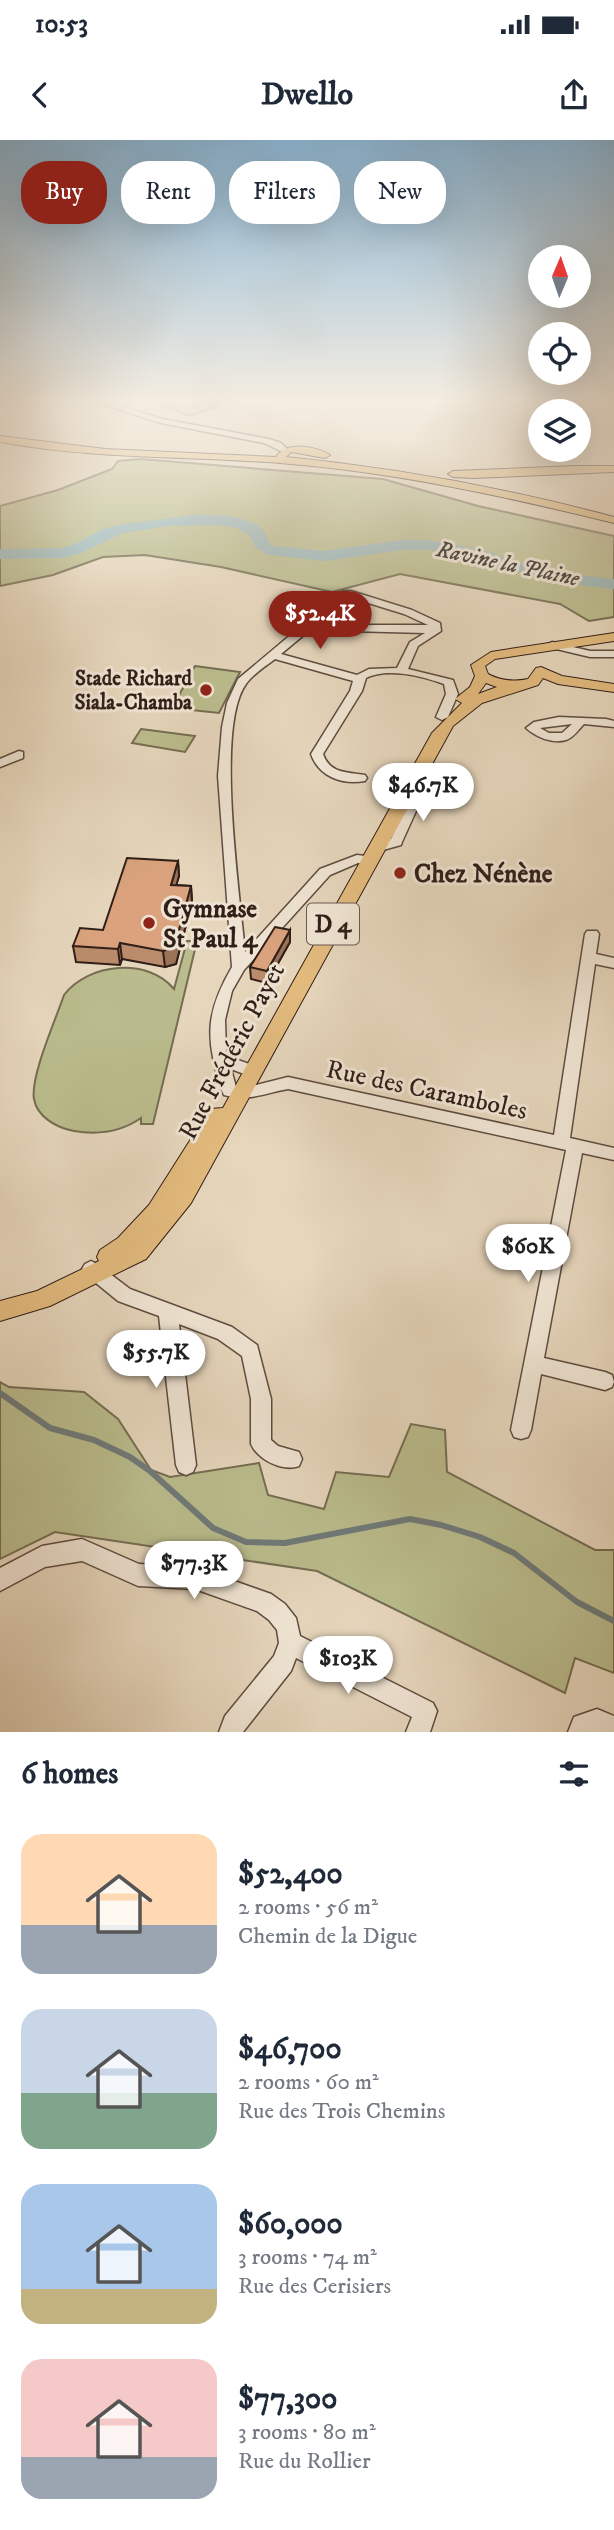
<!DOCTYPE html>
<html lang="en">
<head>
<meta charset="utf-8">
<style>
	:root { --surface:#fff; --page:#f2f2f3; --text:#1f2937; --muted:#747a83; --accent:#8f2418 }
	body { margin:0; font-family:"IM FELL DW Pica",serif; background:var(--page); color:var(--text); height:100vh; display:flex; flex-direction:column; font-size:26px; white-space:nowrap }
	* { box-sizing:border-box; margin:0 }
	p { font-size:23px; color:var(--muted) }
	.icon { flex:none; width:38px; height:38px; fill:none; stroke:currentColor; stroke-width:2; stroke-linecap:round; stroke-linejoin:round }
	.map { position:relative; height:1592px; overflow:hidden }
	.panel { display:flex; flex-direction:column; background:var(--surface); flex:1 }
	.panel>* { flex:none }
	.hud { position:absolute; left:21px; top:21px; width:572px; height:63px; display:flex; gap:14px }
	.needle { width:46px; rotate:2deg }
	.buttons { position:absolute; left:528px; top:105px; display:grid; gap:14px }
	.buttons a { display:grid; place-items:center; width:63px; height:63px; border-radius:50%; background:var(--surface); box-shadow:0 7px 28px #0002; font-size:35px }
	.price { position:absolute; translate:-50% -60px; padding:0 16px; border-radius:24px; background:#fff; color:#222; font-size:23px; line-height:46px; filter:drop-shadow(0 2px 4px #0008) }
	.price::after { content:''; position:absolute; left:50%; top:42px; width:21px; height:16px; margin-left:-10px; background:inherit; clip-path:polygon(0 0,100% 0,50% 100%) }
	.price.active { background:var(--accent); color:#fff }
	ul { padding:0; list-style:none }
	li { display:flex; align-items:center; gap:21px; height:175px; padding:0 21px }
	li span { display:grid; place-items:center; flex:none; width:196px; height:140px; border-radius:21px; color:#555 }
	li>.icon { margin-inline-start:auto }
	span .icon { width:84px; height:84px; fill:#fffc; stroke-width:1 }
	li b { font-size:30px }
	h2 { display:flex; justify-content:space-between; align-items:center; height:84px; padding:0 21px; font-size:30px }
	.tag { padding:0 24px; border-radius:28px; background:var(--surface); box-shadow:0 7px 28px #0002; font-size:24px; line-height:63px }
	.tag.active { background:var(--accent); color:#fff }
	.status { display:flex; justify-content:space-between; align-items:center; height:49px; padding:0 35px; background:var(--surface); direction:ltr }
	.status svg { height:19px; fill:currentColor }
	header { display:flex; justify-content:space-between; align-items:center; height:91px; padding:0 21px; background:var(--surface); font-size:32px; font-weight:700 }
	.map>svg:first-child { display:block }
</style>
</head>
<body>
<div class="status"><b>10:53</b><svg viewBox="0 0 49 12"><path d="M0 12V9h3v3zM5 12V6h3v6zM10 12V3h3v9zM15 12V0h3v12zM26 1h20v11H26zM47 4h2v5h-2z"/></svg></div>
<header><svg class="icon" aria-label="back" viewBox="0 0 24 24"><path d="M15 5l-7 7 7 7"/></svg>Dwello<svg class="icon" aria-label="share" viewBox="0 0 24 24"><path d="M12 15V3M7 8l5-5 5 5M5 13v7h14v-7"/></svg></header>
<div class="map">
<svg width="614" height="1592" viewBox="0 0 614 1592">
	<rect width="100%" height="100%" fill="#e6d6bc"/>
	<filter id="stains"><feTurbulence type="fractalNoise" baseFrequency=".00286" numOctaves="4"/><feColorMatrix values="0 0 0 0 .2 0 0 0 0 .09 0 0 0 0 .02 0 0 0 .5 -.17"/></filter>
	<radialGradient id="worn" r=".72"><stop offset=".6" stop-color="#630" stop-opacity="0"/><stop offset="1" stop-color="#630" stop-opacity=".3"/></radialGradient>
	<g fill="#babc8d" stroke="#756d52" stroke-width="2">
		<polygon points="179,259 198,259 217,267 189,276 161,265"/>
		<polygon points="140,319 383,339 478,366 614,396 614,477 589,481 560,464 400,434 332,452 221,427 145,415 103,417 53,435 0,446 0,366 58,350 112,329 118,321"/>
		<polygon points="195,526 240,532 219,573 172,568"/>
		<polygon points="141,589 195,596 185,612 132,603"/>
		<path d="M187,801H197L153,984H141V978C121,992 98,995 74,991C57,988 37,977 34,959C30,937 56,879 64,855C88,823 148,817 174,849Z"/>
		<polygon points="0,1242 9,1247 84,1252 118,1279 151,1330 170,1337 259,1323 268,1355 324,1369 336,1332 389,1337 411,1284 445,1290 447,1332 595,1410 614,1410 614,1533 575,1518 565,1553 317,1431 55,1392 0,1419"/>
	</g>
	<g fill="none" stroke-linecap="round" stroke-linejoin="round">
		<polyline stroke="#6f7a79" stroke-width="6" points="0,1253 50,1288 94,1300 130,1317 150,1331 213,1388 246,1402 285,1403 410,1379 441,1385 480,1397 514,1413 577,1462 614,1481"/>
		<path fill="#99b7ba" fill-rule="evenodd" d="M195,375C216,375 243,374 261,388C267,393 267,401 273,406L325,411L403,400H427L480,409L546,431L614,439V449L544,441L471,417L427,410H403L325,421L269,415L256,408L249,395L237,388L220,385L169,386L123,393L81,413L62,418L0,419V409L62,408L75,404L103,389L123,384Z"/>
		<defs>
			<g id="minor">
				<polygon points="86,259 99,259 162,279 269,299 281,303 289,311 285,313 264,303 161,283"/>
				<polygon points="424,259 431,259 432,260 428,262"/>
				<path d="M343,451H351L412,470L440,483L441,491L418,506L408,529L453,540L458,554L448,577L442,580L436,577L446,554L444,544C422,536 387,527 366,538L362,551L323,614C330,634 347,632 365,635L367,638L365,641C342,645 319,637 311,614L350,551L353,541L275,519C266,526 253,534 246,544C215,586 240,755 245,812L320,729L357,715L374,717L376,720L369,724L358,723L330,735L244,830L232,851L225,880L226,912L235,919L258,927L260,931L258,935L252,937L231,929L236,947L252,946L288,937L554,995L585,794L587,791H597L599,794L596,814L614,818V828L595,824L570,998L614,1008V1020L582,1013L544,1218L605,1232L612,1235L614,1242L612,1247L605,1250L541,1234L531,1290L528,1297L521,1299L514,1297L511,1290L566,1010L288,949C265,953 248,962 224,955L222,951C206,900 204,875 232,827L218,636L222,587L227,563L238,539ZM349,457L404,474L428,485H349L323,479ZM317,484L349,491L425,493L410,502L397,528L369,529L357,535L281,514Z"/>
				<polygon points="552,502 590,511 614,511 614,517 590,517 548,507 547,505"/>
				<path d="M559,577L606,579L614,581V587L584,584C579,589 573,598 566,600C552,604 536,597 526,588L534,582ZM572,584L562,593H549L540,588Z"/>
				<polygon points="19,611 23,612 23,618 0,627 0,619"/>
				<polygon points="412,636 416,637 426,649 402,702 401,705 376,712 371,711 370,708 371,705 391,699 414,649 406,640"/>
				<path d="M91,1121L97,1124L130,1149L232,1187L257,1205L271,1259V1300L278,1306L299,1312L302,1319L299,1326C283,1332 258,1320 251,1304V1259L242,1216L218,1199L179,1184L196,1325L193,1332L186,1335L179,1332L176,1325L159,1176L118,1161L85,1134L82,1129L85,1124Z"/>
				<polygon points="82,1399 139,1424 195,1427 271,1454 285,1464 296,1478 300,1496 433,1563 437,1571 430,1592 406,1592 412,1577 296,1518 291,1531 243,1592 219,1592 225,1576 274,1516 279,1503 277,1490 269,1480 257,1471 195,1449 138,1446 82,1421 45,1427 0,1451 0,1428 42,1406"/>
				<polygon points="597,1569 614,1576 614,1592 568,1592 574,1577"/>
			</g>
			<g id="major">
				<path d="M0,296L105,309L276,317C286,301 316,306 330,315L325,318L291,312L286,317C397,328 506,348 614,377V383C504,356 394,332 280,323C186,316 93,319 0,302Z"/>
				<polygon points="574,326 614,326 614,332 473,338 453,337 448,334 453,331"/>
				<path d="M614,493V501L495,519L485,526L488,534C501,541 513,542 528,539L536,528L541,527L562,536L614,544V552L558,544L543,538L538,545L482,563L453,586L191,1063L146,1119L50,1166L0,1181V1161L37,1151L99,1121L97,1117L100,1110L118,1098L149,1065L210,969L223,968L432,593L462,563L455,559L470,547L475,536L471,525L491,512ZM486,543L497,547L478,554Z"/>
			</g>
		</defs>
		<use href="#minor" stroke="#5e4c41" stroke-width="3"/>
		<use href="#major" stroke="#301e18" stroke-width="2"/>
		<use href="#minor" fill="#efe4d3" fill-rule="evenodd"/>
		<use href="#major" fill="#e3bb7e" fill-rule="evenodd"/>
	</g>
	<g fill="#bb8c6c" stroke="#301e18" stroke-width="2">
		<polygon points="178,721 179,736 176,745 191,746 192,762 176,824 165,827 122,819 120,825 76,822 73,806 103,790"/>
		<polygon points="290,790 290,802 267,843 251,839 250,827"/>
	</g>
	<g fill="#997258" stroke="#301e18" stroke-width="2">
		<polygon points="178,721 179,736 172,760 171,745"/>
		<polygon points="191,746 192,762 176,824 165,827 163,811"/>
		<polygon points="290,790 290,802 267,843 267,831"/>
		<polygon points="120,803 122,819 120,825 118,809"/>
	</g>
	<g fill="#daa37e" stroke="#301e18" stroke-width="2">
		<polygon points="127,718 178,721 171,745 191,746 174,808 163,811 120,803 118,809 73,806 80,788 103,790"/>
		<polygon points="275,787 290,790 267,831 250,827"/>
	</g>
	<linearGradient id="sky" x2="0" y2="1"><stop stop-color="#88b5d6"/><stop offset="0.54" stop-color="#f4ede1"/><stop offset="1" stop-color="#f4ede1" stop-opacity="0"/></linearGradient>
	<rect width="614" height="482" fill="url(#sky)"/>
	<g fill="#8f2418" stroke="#efe4d3" stroke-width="2.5">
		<circle cx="206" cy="550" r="7"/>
		<circle cx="400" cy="733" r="7"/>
		<circle cx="149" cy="783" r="7"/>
	</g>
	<g text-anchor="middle" stroke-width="6" stroke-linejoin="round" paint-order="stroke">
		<g font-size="21" font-weight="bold" fill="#301e18" stroke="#efe4d3" text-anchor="end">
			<text x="192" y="545">Stade Richard<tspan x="192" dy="24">Siala-Chamba</tspan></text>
		</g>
		<g font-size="23" font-style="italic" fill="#504c49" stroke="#efe4d3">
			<text transform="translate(508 423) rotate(12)" y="8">Ravine la Plaine</text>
		</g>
		<rect fill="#efe4d3" stroke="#695950" stroke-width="2" x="307" y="763.5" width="52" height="41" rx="5"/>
		<g font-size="24" font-weight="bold" fill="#301e18">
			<text x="333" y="792">D 4</text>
		</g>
		<g font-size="26" font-weight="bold" fill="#301e18" stroke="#efe4d3" text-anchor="start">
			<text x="414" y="742">Chez Nénène</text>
			<text x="163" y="777">Gymnase<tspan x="163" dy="30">St Paul 4</tspan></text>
		</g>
		<g font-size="26" fill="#301e18" stroke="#efe4d3">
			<text transform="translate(231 911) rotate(-62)" y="9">Rue Frédéric Payet</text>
			<text transform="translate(427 949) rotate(12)" y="9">Rue des Caramboles</text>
		</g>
	</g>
	<rect width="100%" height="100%" filter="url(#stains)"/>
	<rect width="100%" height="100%" fill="url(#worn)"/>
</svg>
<div class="buttons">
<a><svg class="needle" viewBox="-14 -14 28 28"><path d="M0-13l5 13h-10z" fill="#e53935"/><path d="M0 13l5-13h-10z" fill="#747a83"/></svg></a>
<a><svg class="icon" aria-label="locate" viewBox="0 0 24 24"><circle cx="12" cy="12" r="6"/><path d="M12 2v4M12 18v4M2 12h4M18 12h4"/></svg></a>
<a><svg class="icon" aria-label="layers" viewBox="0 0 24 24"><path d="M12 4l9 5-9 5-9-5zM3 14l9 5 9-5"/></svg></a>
</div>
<b class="price active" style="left:320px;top:511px">$52.4K</b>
<b class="price" style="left:423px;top:683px">$46.7K</b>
<b class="price" style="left:528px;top:1144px">$60K</b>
<b class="price" style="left:156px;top:1250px">$55.7K</b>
<b class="price" style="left:194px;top:1461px">$77.3K</b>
<b class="price" style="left:348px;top:1556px">$103K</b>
<div class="hud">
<a class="tag active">Buy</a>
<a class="tag">Rent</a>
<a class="tag">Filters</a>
<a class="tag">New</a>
</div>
</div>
<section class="panel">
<h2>6 homes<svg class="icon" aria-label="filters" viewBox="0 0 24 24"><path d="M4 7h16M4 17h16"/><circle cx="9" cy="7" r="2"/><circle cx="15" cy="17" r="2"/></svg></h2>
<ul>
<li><span style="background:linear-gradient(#ffd9b3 65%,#9aa5b1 0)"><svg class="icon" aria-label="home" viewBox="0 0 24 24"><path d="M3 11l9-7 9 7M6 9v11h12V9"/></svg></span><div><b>$52,400</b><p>2 rooms · 56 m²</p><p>Chemin de la Digue</p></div></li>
<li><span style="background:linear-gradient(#c9d6e8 60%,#7fa58c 0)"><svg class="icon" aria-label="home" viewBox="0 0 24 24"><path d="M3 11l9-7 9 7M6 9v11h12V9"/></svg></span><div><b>$46,700</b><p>2 rooms · 60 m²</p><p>Rue des Trois Chemins</p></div></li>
<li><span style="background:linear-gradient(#a9c7e8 75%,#c2b280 0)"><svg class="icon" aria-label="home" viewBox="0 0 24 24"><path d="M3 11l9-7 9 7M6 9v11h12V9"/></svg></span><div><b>$60,000</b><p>3 rooms · 74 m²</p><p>Rue des Cerisiers</p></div></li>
<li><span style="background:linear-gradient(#f6c9c9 70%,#9aa5b1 0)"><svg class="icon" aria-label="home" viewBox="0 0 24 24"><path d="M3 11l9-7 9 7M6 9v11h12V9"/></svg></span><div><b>$77,300</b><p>3 rooms · 80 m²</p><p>Rue du Rollier</p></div></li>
</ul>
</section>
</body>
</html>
